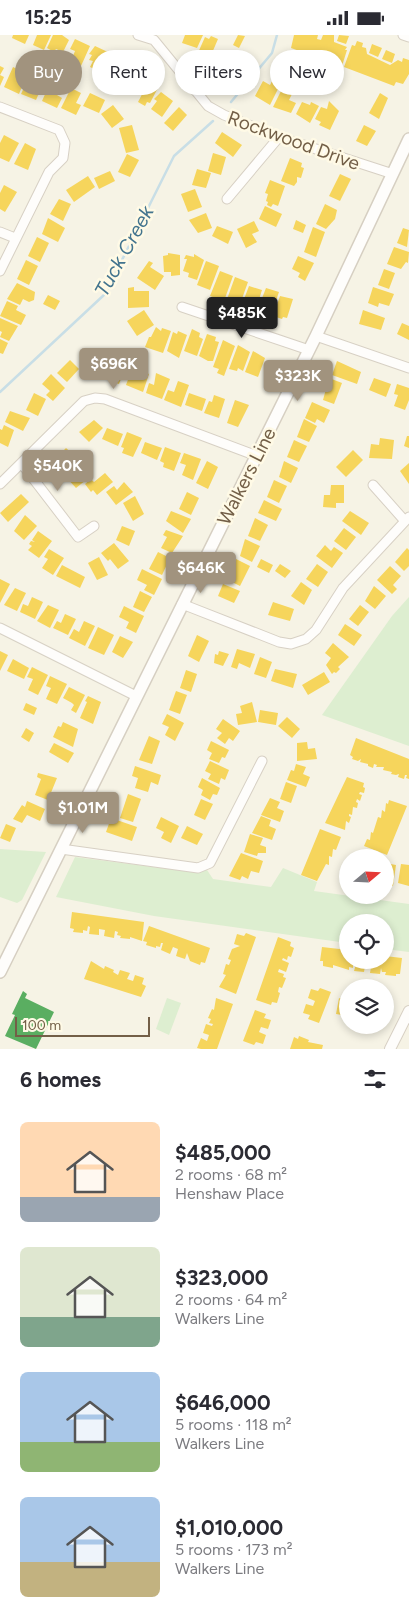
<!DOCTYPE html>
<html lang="en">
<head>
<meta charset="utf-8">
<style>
	:root { --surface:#fff; --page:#f2f2f3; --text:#2b2b33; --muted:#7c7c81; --accent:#a1937e }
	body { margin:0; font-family:Figtree,sans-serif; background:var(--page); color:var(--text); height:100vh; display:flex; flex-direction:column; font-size:19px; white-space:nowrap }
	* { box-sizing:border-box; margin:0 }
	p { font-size:16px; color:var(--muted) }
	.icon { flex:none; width:28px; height:28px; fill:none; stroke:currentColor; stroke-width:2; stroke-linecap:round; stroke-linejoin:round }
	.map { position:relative; height:1014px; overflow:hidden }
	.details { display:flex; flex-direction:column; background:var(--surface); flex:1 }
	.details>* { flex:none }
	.banner { position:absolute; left:15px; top:15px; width:380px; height:45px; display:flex; gap:10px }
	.needle { width:32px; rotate:71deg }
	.buttons { position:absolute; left:339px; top:814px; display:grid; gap:10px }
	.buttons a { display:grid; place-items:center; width:55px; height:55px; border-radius:50%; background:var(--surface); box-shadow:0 2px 8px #0003; font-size:25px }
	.scale { position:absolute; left:15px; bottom:12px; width:135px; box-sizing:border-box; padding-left:5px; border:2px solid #735f47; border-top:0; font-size:14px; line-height:18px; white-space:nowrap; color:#735f47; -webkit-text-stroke:4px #fffae6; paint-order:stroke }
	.price { position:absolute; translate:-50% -42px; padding:0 11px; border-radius:5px; background:var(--accent); color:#fff; font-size:16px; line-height:32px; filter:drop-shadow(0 1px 2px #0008) }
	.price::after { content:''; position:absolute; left:50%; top:30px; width:15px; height:11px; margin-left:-8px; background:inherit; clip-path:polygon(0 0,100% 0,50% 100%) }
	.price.selected { background:#222; color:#fff }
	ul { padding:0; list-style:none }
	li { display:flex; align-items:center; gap:15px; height:125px; padding:0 20px }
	li span { display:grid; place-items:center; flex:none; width:140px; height:100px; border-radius:8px; color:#555 }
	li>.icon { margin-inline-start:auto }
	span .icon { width:60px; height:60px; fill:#fffc; stroke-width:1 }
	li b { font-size:21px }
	h2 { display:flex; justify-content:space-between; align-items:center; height:60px; padding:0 20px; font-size:21px }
	.tag { padding:0 18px; border-radius:22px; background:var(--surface); box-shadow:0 2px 8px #0003; font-size:18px; line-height:45px }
	.tag.selected { background:var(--accent); color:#fff }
	.status { display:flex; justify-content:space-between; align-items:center; height:35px; padding:0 25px; background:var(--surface); direction:ltr }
	.status svg { height:14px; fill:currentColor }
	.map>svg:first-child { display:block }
</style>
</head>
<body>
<div class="status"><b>15:25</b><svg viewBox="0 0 49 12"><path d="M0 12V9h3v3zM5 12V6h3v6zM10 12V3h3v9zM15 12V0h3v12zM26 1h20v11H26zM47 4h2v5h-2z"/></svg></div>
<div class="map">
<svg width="409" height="1014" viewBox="0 0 409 1014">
	<rect width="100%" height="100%" fill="#f6f3e5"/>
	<g fill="#ddeed0">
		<polygon points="409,562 409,711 322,680 392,581"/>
		<polygon points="0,814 46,817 22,865 17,868 0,862"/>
		<polygon points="75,822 192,837 207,835 213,844 271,852 283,833 317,847 314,856 409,869 409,917 385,914 385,888 348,888 347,908 154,881 56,862"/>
		<polygon points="167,963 181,968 169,1000 156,994"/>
	</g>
	<g fill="#f6d55c">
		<polygon points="13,0 29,0 25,9 12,3"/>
		<polygon points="37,0 51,0 44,15 33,10"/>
		<polygon points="53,0 62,0 69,5 63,17 56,14 54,17 47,13"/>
		<polygon points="185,0 203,0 197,13 182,8"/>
		<polygon points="238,0 245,1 239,13 233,10"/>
		<polygon points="294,0 318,0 317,4 321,5 323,0 334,0 334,7 347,12 345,15 347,15 342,31 291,13"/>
		<polygon points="339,0 349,1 346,9 337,6"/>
		<polygon points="211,1 218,4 209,25 197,20 205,2 209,4"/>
		<polygon points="75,4 90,11 81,31 71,26 75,16 70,14"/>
		<polygon points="357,6 363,8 362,12 366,13 367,19 390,30 398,25 402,27 403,23 409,25 409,39 403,49 396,47 394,51 344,32 352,10 355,11"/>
		<polygon points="372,9 382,13 378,22 369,18"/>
		<polygon points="95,11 110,18 101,37 90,32 93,26 89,25 92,20 89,19"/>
		<polygon points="386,15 395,19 392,28 382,24"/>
		<polygon points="218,17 229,22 221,39 210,34"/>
		<polygon points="114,18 128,25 120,43 107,37"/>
		<polygon points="131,28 146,35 138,53 127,48 132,38 127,35"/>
		<polygon points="0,31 4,33 0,40 4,42 0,51"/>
		<polygon points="13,32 23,37 19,47 23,49 19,59 4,52"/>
		<polygon points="29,42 44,47 36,65 21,59"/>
		<polygon points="150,44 160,49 150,68 147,67 145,71 138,67"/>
		<polygon points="273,44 281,48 270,70 255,61 263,46 270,50"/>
		<polygon points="51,46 61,51 57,60 62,63 57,73 42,66"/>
		<polygon points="71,53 81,58 76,68 81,70 76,80 61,73"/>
		<polygon points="282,54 292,59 289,65 296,68 291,78 273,72"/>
		<polygon points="161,57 173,66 162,82 151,74 157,66 154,64"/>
		<polygon points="90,58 105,65 99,78 83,71"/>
		<polygon points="380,58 388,63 379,84 369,78"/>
		<polygon points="329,66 339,76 330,95 319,90 321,87 315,84 321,72 327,74"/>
		<polygon points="302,67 310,70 311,67 319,71 310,88 296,79"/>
		<polygon points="113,70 124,84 112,93 101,79"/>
		<polygon points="179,72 187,80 173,96 164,88"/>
		<polygon points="132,90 139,115 126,118 119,93"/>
		<polygon points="364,90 376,96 367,111 356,106"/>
		<polygon points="222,97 242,110 233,122 215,108"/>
		<polygon points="4,100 19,108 9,127 0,123 0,108"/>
		<polygon points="25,108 36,114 28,135 14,129"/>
		<polygon points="213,118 226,122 221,140 208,136"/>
		<polygon points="127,119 139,125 130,142 118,137"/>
		<polygon points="290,123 302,128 301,132 304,133 301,143 297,142 297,147 294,151 281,146"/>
		<polygon points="197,134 211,138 206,153 192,150"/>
		<polygon points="110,136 115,146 99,154 94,143"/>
		<polygon points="340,139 351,144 340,166 329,161"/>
		<polygon points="88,141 95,152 74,167 66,155"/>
		<polygon points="270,145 285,151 278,171 273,169 271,172 267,170 268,167 266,166 268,159 265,158"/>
		<polygon points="4,150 17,157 5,177 0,174 0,158"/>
		<polygon points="195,154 202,172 188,177 181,159"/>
		<polygon points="59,164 71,169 63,186 50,179"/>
		<polygon points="325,169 337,175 335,184 326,194 316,189"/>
		<polygon points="265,171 282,179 276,192 259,184"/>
		<polygon points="206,178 212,193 198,198 189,185"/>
		<polygon points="48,183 65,193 58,207 42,199"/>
		<polygon points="296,185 306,190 303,198 293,194"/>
		<polygon points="254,186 259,196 252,199 257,207 246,213 237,194"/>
		<polygon points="217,191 233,197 228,209 212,201"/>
		<polygon points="313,192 325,197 316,222 304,217"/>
		<polygon points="403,193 409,195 407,212 397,208"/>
		<polygon points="37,202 49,208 40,227 28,221"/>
		<polygon points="394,212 409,217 408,228 406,227 401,234 387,229"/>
		<polygon points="168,218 180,220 180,240 171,241 171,237 164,237 163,221 168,220"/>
		<polygon points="194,219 204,225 197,245 188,242 189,238 183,236 187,224 184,224 186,220 194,222"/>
		<polygon points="298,221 314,228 305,246 298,242 300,238 292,234"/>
		<polygon points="26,225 38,231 29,250 17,244"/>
		<polygon points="149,226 153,228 150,232 164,241 155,255 137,243"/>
		<polygon points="206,226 219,231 210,255 197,250"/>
		<polygon points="384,234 395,238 389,254 378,250"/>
		<polygon points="220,236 233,241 224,266 210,261"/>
		<polygon points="235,242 248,247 239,272 226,267"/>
		<polygon points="17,248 35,257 34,265 29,267 23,264 20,270 7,264"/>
		<polygon points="249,251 262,255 256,274 251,272 250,275 241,272"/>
		<polygon points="134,252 134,256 149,256 149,272 128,273 128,253"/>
		<polygon points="373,252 394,259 389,271 379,268 378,272 368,268"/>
		<polygon points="266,253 279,257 270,283 257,276"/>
		<polygon points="48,260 60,266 55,275 43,269"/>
		<polygon points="280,261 293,264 287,283 283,282 282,284 273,281"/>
		<polygon points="7,266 18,271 16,275 26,280 21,290 0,281"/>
		<polygon points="144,275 154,290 137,301 127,286"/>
		<polygon points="363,275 385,283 381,295 359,289"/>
		<polygon points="0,283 18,291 9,306 0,302 2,297 0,296"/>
		<polygon points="402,288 409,291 409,305 397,299"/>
		<polygon points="156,292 161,296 162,293 171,296 163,318 145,312 149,302 151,302"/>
		<polygon points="192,294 200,298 199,302 203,304 197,321 184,316"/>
		<polygon points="178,296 187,300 179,323 167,316 173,297 177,299"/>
		<polygon points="207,299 216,302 215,306 219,307 213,326 208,326 199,321"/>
		<polygon points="0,304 8,308 3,319 0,318"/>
		<polygon points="223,305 235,311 224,341 217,338 219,334 213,332"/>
		<polygon points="238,310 250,317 243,336 238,333 237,336 229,334"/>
		<polygon points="253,316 265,323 258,342 245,337"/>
		<polygon points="85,317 104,324 100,336 81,331"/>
		<polygon points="113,323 127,328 119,349 103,343 107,333 111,334"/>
		<polygon points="70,325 79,334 67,347 57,338"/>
		<polygon points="337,326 361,337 357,349 332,340"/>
		<polygon points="137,334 149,339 143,357 126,350 129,342 133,344"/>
		<polygon points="156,338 170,344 162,364 146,358 149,348 154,350"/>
		<polygon points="51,339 65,353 53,366 46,360 50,356 42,349"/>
		<polygon points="329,343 342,348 334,369 323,365"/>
		<polygon points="374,343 391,349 386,362 369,355"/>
		<polygon points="178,346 189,350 181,372 164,365 168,355 174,357"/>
		<polygon points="397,349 409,353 409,365 405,375 394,371 398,360 394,359"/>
		<polygon points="34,358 46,364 38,381 26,375"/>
		<polygon points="189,358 206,364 202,376 185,370"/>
		<polygon points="214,360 225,364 219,383 204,378 209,366 212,367"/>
		<polygon points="235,365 249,370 238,392 227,388"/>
		<polygon points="312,367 330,375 324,388 317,384 315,388 305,383"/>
		<polygon points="10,376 30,383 23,396 5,387"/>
		<polygon points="304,384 317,391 309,407 297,402"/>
		<polygon points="94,385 103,393 89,407 79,397"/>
		<polygon points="4,390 14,395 8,412 0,408 0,394 2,395"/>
		<polygon points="107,393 123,399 118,411 102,404"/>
		<polygon points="127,397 142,403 133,422 122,418 124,413 121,412"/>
		<polygon points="407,401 409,401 409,413 404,411"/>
		<polygon points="380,403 394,405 392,424 369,423 371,409 379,410"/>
		<polygon points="294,405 307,411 299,427 287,422"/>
		<polygon points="145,407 162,413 157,425 141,418"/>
		<polygon points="165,412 181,418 174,436 163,432 164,428 160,426"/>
		<polygon points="66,413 75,421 58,439 49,430"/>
		<polygon points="353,415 363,425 346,442 336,432"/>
		<polygon points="184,418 201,424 193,445 182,440 186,430 180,428"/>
		<polygon points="207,426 218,432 208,454 196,448"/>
		<polygon points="284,426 298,433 291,448 279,442"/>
		<polygon points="409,428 409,449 400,436"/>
		<polygon points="82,430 91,441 76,453 65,441"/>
		<polygon points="105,438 113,447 97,460 93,455 91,457 85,449 91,444 94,447"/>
		<polygon points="274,445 287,451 279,468 267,462"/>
		<polygon points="124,447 133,457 116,470 106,457 114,451 117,455"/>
		<polygon points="331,450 344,450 344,468 336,468 336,473 323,472 324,460 330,460"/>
		<polygon points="187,457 199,463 191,480 179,474"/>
		<polygon points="21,459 29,467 8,487 0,478"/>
		<polygon points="135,461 144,479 133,486 123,468"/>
		<polygon points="264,465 282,474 276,486 258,478"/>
		<polygon points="171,476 191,484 183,498 166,486"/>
		<polygon points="350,476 369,488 361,500 342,486"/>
		<polygon points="25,480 37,491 24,505 14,496"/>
		<polygon points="255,483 268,490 260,506 248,501"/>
		<polygon points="122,491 135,496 129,511 116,505"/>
		<polygon points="344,493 356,502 346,515 334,506"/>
		<polygon points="166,495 183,501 172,518 161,513 167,502 163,500"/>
		<polygon points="38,496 52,506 39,523 28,515 32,511 29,509 31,506 35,507 32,505"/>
		<polygon points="245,504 260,511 252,527 240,521"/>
		<polygon points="114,508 129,526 118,534 110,524 108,526 101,518"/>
		<polygon points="325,510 331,516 334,512 343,518 332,533 316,521"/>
		<polygon points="407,513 409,515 409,531 404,536 395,527"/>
		<polygon points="49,514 64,523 53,540 42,533 48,524 44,522"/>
		<polygon points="158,517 170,523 162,540 149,534"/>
		<polygon points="99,522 108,540 97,545 88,528"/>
		<polygon points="236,524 250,531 240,551 230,546"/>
		<polygon points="261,524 273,530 269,538 257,532"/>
		<polygon points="280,529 291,536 285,543 275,536"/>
		<polygon points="317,529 328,537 318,552 306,544"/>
		<polygon points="62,530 85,542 80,553 56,541"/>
		<polygon points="390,531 401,541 393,550 397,554 392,559 377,545"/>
		<polygon points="142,534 162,544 154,560 144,555 147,550 137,545"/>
		<polygon points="0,544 10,549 0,568"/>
		<polygon points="301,547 312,555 304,570 291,561"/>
		<polygon points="223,549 240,556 234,568 218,561"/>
		<polygon points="374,551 386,561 375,574 365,566"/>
		<polygon points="15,553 26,558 17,576 4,570"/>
		<polygon points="140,556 152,562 144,577 133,572"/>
		<polygon points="32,562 43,567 35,584 20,577 23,569 28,571"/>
		<polygon points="273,567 294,574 290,586 268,580"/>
		<polygon points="48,570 59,575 50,593 37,586"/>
		<polygon points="360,570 369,577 358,591 349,584"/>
		<polygon points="124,571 144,581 136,598 126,593 129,587 119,582"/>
		<polygon points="65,579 76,584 68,600 53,593 57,586 61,588"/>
		<polygon points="84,586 95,591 85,611 69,603 74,594 79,597"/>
		<polygon points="345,589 362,600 354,611 338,600"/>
		<polygon points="98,592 114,600 104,620 88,613"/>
		<polygon points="197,600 209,606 199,627 188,621"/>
		<polygon points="120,601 133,607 123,623 112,617"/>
		<polygon points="333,608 349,622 338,632 340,634 336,638 334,637 332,639 326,630 331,623 325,618"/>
		<polygon points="237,614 255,619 250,633 239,628 237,634 231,632"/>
		<polygon points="0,616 8,620 0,636"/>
		<polygon points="219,616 229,619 223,631 214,628 215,619 218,620"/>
		<polygon points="260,622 272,627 266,643 254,639"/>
		<polygon points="13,624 29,633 24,644 7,636"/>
		<polygon points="32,632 48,640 38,660 28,655 33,644 27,642"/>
		<polygon points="275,634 297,639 293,653 271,646"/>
		<polygon points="186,635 197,639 191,657 180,653"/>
		<polygon points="324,637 330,647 308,660 302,650"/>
		<polygon points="50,641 67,649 57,669 46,664 51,653 46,651"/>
		<polygon points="69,652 85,660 76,678 71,675 74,670 72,668 63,663"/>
		<polygon points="176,656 187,660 180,679 169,675"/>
		<polygon points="88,661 101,667 93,689 80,683 87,667 85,666"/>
		<polygon points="252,667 257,687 238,690 236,679 242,678 240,671"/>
		<polygon points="26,668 37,673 34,680 23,675"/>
		<polygon points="260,675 278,678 276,690 258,687"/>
		<polygon points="167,679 184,688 175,706 165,700 169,692 162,689"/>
		<polygon points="287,682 300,694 292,703 278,691"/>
		<polygon points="223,684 240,696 233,706 229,703 225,709 217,703 222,698 216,694"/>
		<polygon points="63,687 78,694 73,712 53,702 58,691 61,692"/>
		<polygon points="26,693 34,698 29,707 21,702"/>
		<polygon points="149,701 160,706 152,729 139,725"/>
		<polygon points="356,703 409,724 409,744 406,743 407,740 405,740 404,744 398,742 399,739 396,740 391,739 392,737 383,735 384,732 376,732 377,730 374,729 373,733 368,731 368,729 360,727 361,724 358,726 352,724 353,722 350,720"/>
		<polygon points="211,706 229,715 225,723 222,722 219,728 209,724 212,718 207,715"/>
		<polygon points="307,707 308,714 315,713 317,724 297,726 297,708"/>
		<polygon points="54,708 74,718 68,728 49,717"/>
		<polygon points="210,726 229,735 225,745 221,743 219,749 208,744 211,739 205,736"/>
		<polygon points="296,729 306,732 303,739 310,742 306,752 287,745 291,735 294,736"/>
		<polygon points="135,731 161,740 158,750 151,747 148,757 135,753 138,743 132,741"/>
		<polygon points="38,738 57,743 48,765 35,760 41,744 37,742"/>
		<polygon points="347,742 364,748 363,752 365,753 364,758 360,757 359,759 362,760 360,766 357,764 356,767 358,768 357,773 353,772 352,780 349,779 349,781 351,782 349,788 346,786 345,795 325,788"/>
		<polygon points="202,743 220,753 217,760 213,759 210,765 201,760 203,755 198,752"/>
		<polygon points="286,747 297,751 291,768 280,764"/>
		<polygon points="128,759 141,764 133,787 120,783"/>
		<polygon points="270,763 280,767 277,773 284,776 280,787 261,780"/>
		<polygon points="201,764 213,769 205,785 194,780"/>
		<polygon points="389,765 407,771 387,820 364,811 367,804 370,805 371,797 373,798 378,782 381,783 382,775 385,777 386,768 388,769"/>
		<polygon points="27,766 45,774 40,786 27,780 22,788 13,784 22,770 25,772"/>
		<polygon points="261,781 271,785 269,791 276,794 272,805 252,798"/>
		<polygon points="161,782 179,791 171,808 161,803 164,797 156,793"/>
		<polygon points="111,783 137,792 132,806 106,797"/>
		<polygon points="6,789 16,793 10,807 0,803"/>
		<polygon points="187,791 203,799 197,810 181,803"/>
		<polygon points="320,794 341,802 336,815 333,814 332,822 329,821 329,830 326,829 317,846 301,840"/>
		<polygon points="250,799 263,803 260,810 266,812 266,818 258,818 257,821 244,817"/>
		<polygon points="241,818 263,826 259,838 251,836 248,844 242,841 240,845 229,841"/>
		<polygon points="385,828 396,830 393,851 385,850"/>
		<polygon points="401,829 409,830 409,851 398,848"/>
		<polygon points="72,877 144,887 142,906 130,902 130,904 120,903 121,901 117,900 118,897 115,896 114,903 104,901 105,895 99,894 99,900 89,899 90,892 88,891 87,896 83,895 83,898 73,897 74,894 70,893"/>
		<polygon points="149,891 210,913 205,928 201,927 200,930 190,926 187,918 185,924 176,921 178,914 173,912 170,919 161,915 163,908 161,908 160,912 156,911 156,913 146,910 147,907 143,906"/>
		<polygon points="246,898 256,902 236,959 219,952 226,940 223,939 226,929 229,930 231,925 228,924 232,914 240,911 234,909 237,899 244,901"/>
		<polygon points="278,902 291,907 290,911 294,913 291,922 288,921 287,925 283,923 282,925 289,928 286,937 279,934 278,937 284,939 283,942 286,943 282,953 279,952 278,957 280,958 277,968 272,967 271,970 256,965"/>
		<polygon points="322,912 348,915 348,925 385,925 385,921 402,923 400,939 396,939 396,941 385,940 386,937 382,937 381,933 380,939 370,938 371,932 365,931 364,937 354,936 356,929 353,928 353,933 349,932 349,935 333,930 333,933 323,931 323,926 320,926"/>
		<polygon points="91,926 104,934 105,931 114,935 113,937 118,940 120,935 130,938 127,944 133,946 135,940 144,943 142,949 146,951 141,962 84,944"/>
		<polygon points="320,953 331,957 319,988 308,984 310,980 303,978 306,969 313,971 315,966 308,963 311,954 318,956"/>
		<polygon points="343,961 348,962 348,981 336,979 339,963 342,964"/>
		<polygon points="216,963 233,969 217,1014 201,1014 197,1013 201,1003 207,1006 209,1000 203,998 206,989 212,991 213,989 209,988 211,984 208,983 212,974 214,975"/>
		<polygon points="255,975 266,979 264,983 271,985 268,994 261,992 259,997 266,1000 263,1009 256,1007 254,1010 243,1006"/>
		<polygon points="299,1001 309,1005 308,1007 323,1010 322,1014 290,1014 294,1002 298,1004"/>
	</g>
	<polygon fill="#5aae61" points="23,956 27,959 25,963 54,977 36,1014 5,1001 15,980 12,979"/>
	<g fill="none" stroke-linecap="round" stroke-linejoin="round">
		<g stroke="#c8dee6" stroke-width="2.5">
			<polyline points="231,67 272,18 277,0"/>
			<polyline points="0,357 105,259 174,121 213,86"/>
		</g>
		<defs>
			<g id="minor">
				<polyline points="138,0 154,5 208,71 224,80 279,102 393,139"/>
				<polyline points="403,0 409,2"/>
				<polyline points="0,72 59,95 65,108 63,123 49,137 0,236"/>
				<polyline points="227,164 279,102"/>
				<polyline points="0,197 15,203"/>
				<polyline points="182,272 309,315"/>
				<polyline points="316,301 409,333"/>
				<polyline points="22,429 78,502 94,491"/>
				<polyline points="0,449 84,366 95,363 105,364 257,421"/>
				<polyline points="373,450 404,485"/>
				<polyline points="182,569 279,607 291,609 306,604 316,595 343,553 409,482"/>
				<polyline points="0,593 136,661"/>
				<polyline points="61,814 198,833 210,828 262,726"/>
			</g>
			<polyline id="tertiary" points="390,1014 409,976"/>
			<polyline id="secondary" points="0,937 316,301 409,104"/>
		</defs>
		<use href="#minor" stroke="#d7d0c4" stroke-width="11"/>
		<use href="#tertiary" stroke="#d7d0c4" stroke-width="12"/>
		<use href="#secondary" stroke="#d6cfc2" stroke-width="14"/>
		<use href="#minor" stroke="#fefdfb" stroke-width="9"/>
		<use href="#tertiary" stroke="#fefdfb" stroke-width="10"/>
		<use href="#secondary" stroke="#fefdfb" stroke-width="11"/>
	</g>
	<g text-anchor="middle" stroke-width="5" stroke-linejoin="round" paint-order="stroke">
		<g font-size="19" fill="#735f47" stroke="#fffae6">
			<text transform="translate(294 105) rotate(20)" y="7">Rockwood Drive</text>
			<text transform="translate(246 441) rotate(-63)" y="7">Walkers Line</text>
		</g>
		<g font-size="20" font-style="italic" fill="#43748e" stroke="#fffae6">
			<text transform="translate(124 216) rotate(-61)" y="7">Tuck Creek</text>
		</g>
	</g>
</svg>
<div class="buttons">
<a><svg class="needle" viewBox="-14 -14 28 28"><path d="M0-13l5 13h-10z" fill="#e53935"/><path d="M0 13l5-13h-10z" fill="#7c7c81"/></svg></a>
<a><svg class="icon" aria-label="locate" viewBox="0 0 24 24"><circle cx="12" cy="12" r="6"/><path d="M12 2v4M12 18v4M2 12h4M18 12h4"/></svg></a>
<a><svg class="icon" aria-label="layers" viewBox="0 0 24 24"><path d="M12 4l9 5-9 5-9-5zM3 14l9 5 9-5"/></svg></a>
</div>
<div class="scale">100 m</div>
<b class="price selected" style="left:242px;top:304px">$485K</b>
<b class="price" style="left:114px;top:355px">$696K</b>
<b class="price" style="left:298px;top:367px">$323K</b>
<b class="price" style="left:58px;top:457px">$540K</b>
<b class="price" style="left:201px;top:559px">$646K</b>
<b class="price" style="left:83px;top:799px">$1.01M</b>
<div class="banner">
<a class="tag selected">Buy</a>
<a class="tag">Rent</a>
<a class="tag">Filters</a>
<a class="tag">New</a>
</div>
</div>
<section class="details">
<h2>6 homes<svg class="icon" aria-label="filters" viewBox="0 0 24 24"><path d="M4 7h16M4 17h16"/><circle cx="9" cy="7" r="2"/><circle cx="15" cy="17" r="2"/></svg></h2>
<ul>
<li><span style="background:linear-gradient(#ffd9b3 75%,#9aa5b1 0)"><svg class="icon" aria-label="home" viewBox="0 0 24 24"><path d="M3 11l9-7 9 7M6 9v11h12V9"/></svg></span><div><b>$485,000</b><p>2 rooms · 68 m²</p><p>Henshaw Place</p></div></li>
<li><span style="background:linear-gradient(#dfe7d0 70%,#7fa58c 0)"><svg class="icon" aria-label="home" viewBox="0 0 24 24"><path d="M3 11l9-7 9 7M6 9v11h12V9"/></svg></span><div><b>$323,000</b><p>2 rooms · 64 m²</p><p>Walkers Line</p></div></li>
<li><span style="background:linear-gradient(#a9c7e8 70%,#8fb573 0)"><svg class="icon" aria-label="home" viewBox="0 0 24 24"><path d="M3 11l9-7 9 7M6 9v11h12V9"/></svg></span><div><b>$646,000</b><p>5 rooms · 118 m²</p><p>Walkers Line</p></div></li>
<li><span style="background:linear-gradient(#a9c7e8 65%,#c2b280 0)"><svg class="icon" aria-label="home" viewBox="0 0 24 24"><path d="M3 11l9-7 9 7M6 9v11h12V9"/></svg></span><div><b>$1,010,000</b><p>5 rooms · 173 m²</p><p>Walkers Line</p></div></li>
</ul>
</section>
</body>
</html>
